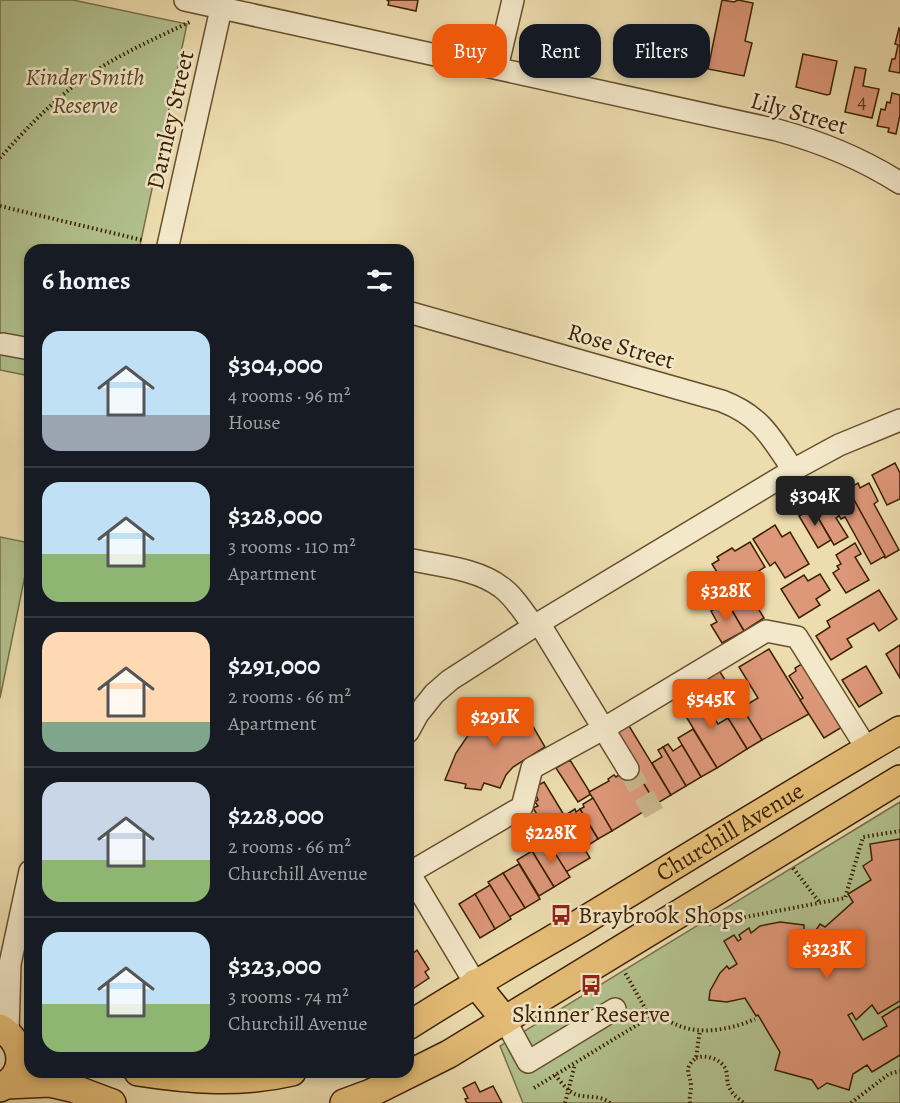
<!DOCTYPE html>
<html lang="en">
<head>
<meta charset="utf-8">
<style>
	:root { --surface:#171b24; --page:#242831; --text:#f1f3f6; --muted:#9ea1a6; --line:#363941; --accent:#ea580c }
	body { margin:0; font-family:Alegreya,serif; background:var(--page); color:var(--text); height:100vh; display:flex; flex-direction:column; font-size:22px; white-space:nowrap }
	* { box-sizing:border-box; margin:0 }
	p { font-size:20px; color:var(--muted) }
	.icon { flex:none; width:33px; height:33px; fill:none; stroke:currentColor; stroke-width:2; stroke-linecap:round; stroke-linejoin:round }
	.map { position:relative; flex:1; overflow:hidden }
	.side { position:absolute; left:24px; top:244px; width:390px; height:834px; display:flex; flex-direction:column; background:var(--surface); border-radius:18px; box-shadow:0 3px 9px #0003 }
	.side>* { flex:none }
	.guide { position:absolute; left:432px; top:24px; width:378px; height:54px; display:flex; gap:12px }
	.price { position:absolute; translate:-50% -51px; padding:0 14px; border-radius:6px; background:var(--accent); color:#fff; font-size:20px; line-height:39px; filter:drop-shadow(0 2px 3px #0008) }
	.price::after { content:''; position:absolute; left:50%; top:36px; width:18px; height:14px; margin-left:-9px; background:inherit; clip-path:polygon(0 0,100% 0,50% 100%) }
	.price.selected { background:#222; color:#fff }
	ul { padding:0; list-style:none }
	li { display:flex; align-items:center; gap:18px; height:150px; padding:0 18px }
	li+li { border-top:2px solid var(--line) }
	li span { display:grid; place-items:center; flex:none; width:168px; height:120px; border-radius:18px; color:#555 }
	li>.icon { margin-inline-start:auto }
	span .icon { width:72px; height:72px; fill:#fffc; stroke-width:1 }
	li b { font-size:26px }
	h2 { display:flex; justify-content:space-between; align-items:center; height:72px; padding:0 18px; font-size:26px }
	.pill { padding:0 21px; border-radius:18px; background:var(--surface); box-shadow:0 3px 9px #0003; font-size:21px; line-height:54px }
	.pill.selected { background:var(--accent); color:#fff }
	.map>svg:first-child { display:block }
</style>
</head>
<body>
<div class="map">
<svg width="900" height="1103" viewBox="0 0 900 1103">
	<rect width="100%" height="100%" fill="#ecdcae"/>
	<filter id="stains"><feTurbulence type="fractalNoise" baseFrequency=".00333" numOctaves="4"/><feColorMatrix values="0 0 0 0 .2 0 0 0 0 .09 0 0 0 0 .02 0 0 0 .5 -.17"/></filter>
	<radialGradient id="worn" r=".72"><stop offset=".6" stop-color="#630" stop-opacity="0"/><stop offset="1" stop-color="#630" stop-opacity=".3"/></radialGradient>
	<g fill="#b2c28f" stroke="#77724a" stroke-width="1.5">
		<polygon points="0,0 73,0 187,24 139,250 30,250 30,376 0,370"/>
		<polygon points="0,537 30,543 30,551 0,698"/>
		<polygon points="900,802 900,1103 523,1103 500,1046"/>
	</g>
	<g fill="#dd9779" stroke="#3c2104" stroke-width="1.5">
		<polygon points="387,0 418,0 416,11 388,5 389,2"/>
		<polygon points="722,0 734,2 738,0 753,3 745,41 752,43 744,76 708,69"/>
		<polygon points="899,28 900,29 900,73 889,71 892,59 895,59 898,45 895,44"/>
		<polygon points="803,54 837,61 830,94 827,95 796,87"/>
		<polygon points="855,67 866,69 863,86 879,89 872,118 845,112"/>
		<polygon points="892,93 900,95 900,115 896,134 888,132 889,128 877,126 881,109 885,110 887,102 890,103"/>
		<polygon points="895,463 900,473 900,499 887,505 872,475"/>
		<polygon points="858,483 860,488 869,483 878,501 874,504 899,550 885,558 848,489"/>
		<polygon points="847,487 885,556 871,564 845,517 841,519 830,502 839,497 837,492"/>
		<polygon points="828,498 839,516 836,518 848,537 834,545 810,504 817,500 819,503"/>
		<polygon points="811,506 831,540 818,548 799,516 807,512 805,509"/>
		<polygon points="775,525 782,537 790,532 809,564 785,578 775,562 770,566 753,539"/>
		<polygon points="750,542 765,567 746,579 747,581 730,588 726,581 723,582 712,564 719,560 717,557 732,548 735,551"/>
		<polygon points="855,543 861,554 855,557 869,580 846,593 833,573 839,569 837,566 841,564 836,555"/>
		<polygon points="820,574 830,590 816,599 820,605 799,618 781,589 804,575 808,581"/>
		<polygon points="879,590 897,619 879,631 874,623 847,639 852,647 831,660 816,636 830,627 827,621"/>
		<polygon points="730,593 733,598 741,593 748,604 753,600 764,618 744,631 724,597"/>
		<polygon points="724,597 744,631 722,643 711,625 717,622 711,611 721,605 718,600"/>
		<polygon points="900,645 900,678 886,654"/>
		<polygon points="769,649 809,714 762,740 738,702 745,698 748,704 758,698 739,667"/>
		<polygon points="805,662 847,724 824,738 800,700 803,698 789,676 796,671 795,668"/>
		<polygon points="866,666 882,693 859,707 842,680"/>
		<polygon points="717,667 762,740 747,749 702,676"/>
		<polygon points="682,688 685,693 691,690 709,720 714,717 718,724 728,718 747,749 717,768 672,693"/>
		<polygon points="517,699 545,747 513,767 506,775 500,788 484,783 481,790 465,788 466,784 445,780 456,753 471,731 489,716"/>
		<polygon points="626,721 671,795 656,804 611,730"/>
		<polygon points="693,729 717,768 701,777 678,738"/>
		<polygon points="668,744 673,751 682,745 701,777 686,786 663,747"/>
		<polygon points="663,747 686,786 671,795 652,763 662,757 658,750"/>
		<polygon points="570,760 591,794 578,802 556,768"/>
		<polygon points="633,766 656,804 612,831 589,792 609,781 608,779 614,775 616,777"/>
		<polygon points="544,782 590,858 566,872 546,838 550,835 533,808 538,806 535,802 538,800 533,788"/>
		<polygon points="593,798 612,831 598,839 580,809 584,807 583,804"/>
		<polygon points="575,809 576,812 580,809 598,839 584,848 564,816"/>
		<polygon points="900,839 900,1001 878,1014 872,1005 856,1020 852,1013 848,1015 863,1040 887,1026 882,1017 900,1006 900,1055 872,1072 867,1065 853,1074 849,1090 827,1083 818,1089 812,1080 775,1070 780,1052 758,1015 756,1016 745,998 727,1002 709,1000 710,991 720,973 727,966 729,969 737,964 724,941 734,935 738,941 741,939 739,935 749,928 751,933 760,926 780,922 804,925 804,930 813,935 820,924 825,927 853,902 848,894 871,880 863,866 872,860 870,844"/>
		<polygon points="548,842 570,877 554,887 532,851"/>
		<polygon points="532,851 554,887 539,896 517,860"/>
		<polygon points="519,864 540,899 525,908 503,873"/>
		<polygon points="503,873 525,908 509,917 488,882"/>
		<polygon points="490,885 511,919 495,929 475,894"/>
		<polygon points="475,894 495,929 480,938 459,904"/>
		<polygon points="408,947 412,954 417,950 429,969 425,972 429,978 408,992"/>
		<polygon points="475,1082 480,1092 493,1086 502,1103 467,1103 465,1099 468,1098 463,1088"/>
	</g>
	<g fill="none" stroke-linecap="round" stroke-linejoin="round">
		<polyline stroke="#c9b78c" stroke-width="21" stroke-dasharray="21 10" stroke-linecap="butt" points="628,769 654,813"/>
		<defs>
			<g id="minor">
				<path d="M185,0L777,130C821,142 861,158 900,183"/>
				<polyline points="497,68 513,0"/>
				<polyline points="167,250 223,0"/>
				<path d="M408,312L722,401C761,416 771,437 793,470"/>
				<polyline points="3,344 30,349"/>
				<path d="M408,559C438,566 476,568 501,587C514,596 524,613 534,626"/>
				<polyline points="539,623 628,769"/>
				<polyline points="408,732 418,714 434,694 450,680 539,623 793,470 839,445 900,420"/>
				<polyline points="408,871 475,983"/>
				<polyline points="409,873 522,807 532,768 603,729 766,631 797,637 867,749"/>
				<polyline points="505,1020 528,1062 615,1009"/>
				<polyline points="8,1032 10,964 30,871"/>
			</g>
			<g id="major">
				<polyline points="475,983 505,1020"/>
				<path id="s1" d="M408,1026C464,990 522,957 580,923C686,858 792,793 900,730"/>
				<path d="M0,1028C25,1043 28,1074 0,1088"/>
				<path d="M138,1072C189,1080 241,1084 292,1072"/>
				<polyline points="6,1085 50,1083 72,1088 112,1103"/>
				<polyline points="344,1103 371,1093 449,1054 900,779"/>
			</g>
		</defs>
		<use href="#minor" stroke="#68502e" stroke-width="24"/>
		<use href="#major" stroke="#3c2104" stroke-width="30"/>
		<g stroke="#3c2104" stroke-width="4" stroke-dasharray="1.5 3" stroke-linecap="butt">
			<path d="M0,158C17,139 35,119 55,102C93,66 143,44 190,22"/>
			<polyline points="0,206 142,240"/>
			<polyline points="793,868 820,903"/>
			<polyline points="709,924 845,898 863,837 900,831"/>
			<path d="M650,1017C664,1016 673,1025 686,1028C708,1034 735,1028 755,1019"/>
			<path d="M696,1058C705,1054 722,1059 726,1070C728,1077 726,1082 730,1089C733,1095 739,1099 744,1103"/>
			<path d="M555,1075C561,1082 568,1092 577,1095C588,1098 601,1095 610,1103"/>
			<polyline points="534,1088 650,1017 624,971"/>
			<polyline points="565,1103 575,1064"/>
			<path d="M690,1103C689,1097 691,1092 691,1087C691,1074 682,1069 696,1058L700,1030"/>
			<polyline points="851,1103 889,1074 900,1071"/>
		</g>
		<use href="#minor" stroke="#f3e8ca" stroke-width="21"/>
		<use href="#major" stroke="#e6be77" stroke-width="27"/>
	</g>
	<defs>
		<symbol id="bus-bare" viewBox="-9 -9 18 18"><path d="M-5-6H5V4H4V6H2V4H-2V6H-4V4H-5ZM-3.5-4V0h7V-4ZM-3.5 1.2v1.5H-2V1.2ZM2 1.2v1.5H3.5V1.2Z" fill="#8f2418" stroke="#f3e8ca" stroke-width="2.5" paint-order="stroke"/></symbol>
	</defs>
	<g fill-rule="evenodd">
		<use href="#bus-bare" x="546" y="900" width="30" height="30"/>
		<use href="#bus-bare" x="576" y="970" width="30" height="30"/>
	</g>
	<g text-anchor="middle" stroke-width="5" stroke-linejoin="round" paint-order="stroke">
		<g font-size="21" fill="#643e21">
			<text x="862" y="108">4</text>
		</g>
		<g font-size="24" font-style="italic" fill="#5a4927" stroke="#f3e8ca">
			<text x="85" y="85">Kinder Smith<tspan x="85" dy="28">Reserve</tspan></text>
		</g>
		<g font-size="24" fill="#3c2104" stroke="#f3e8ca">
			<text transform="translate(799 113) rotate(16)" y="8">Lily Street</text>
			<text transform="translate(170 120) rotate(-77)" y="8">Darnley Street</text>
			<text transform="translate(621 346) rotate(16)" y="8">Rose Street</text>
			<text dy="8" stroke="none"><textPath href="#s1" startOffset="376">Churchill Avenue</textPath></text>
		</g>
		<g font-size="24" fill="#3c2104" stroke="#f3e8ca" text-anchor="start">
			<text x="578" y="923">Braybrook Shops</text>
			<text x="591" y="1022" text-anchor="middle">Skinner Reserve</text>
		</g>
	</g>
	<rect width="100%" height="100%" filter="url(#stains)"/>
	<rect width="100%" height="100%" fill="url(#worn)"/>
</svg>
<b class="price selected" style="left:815px;top:527px">$304K</b>
<b class="price" style="left:726px;top:622px">$328K</b>
<b class="price" style="left:711px;top:730px">$545K</b>
<b class="price" style="left:495px;top:748px">$291K</b>
<b class="price" style="left:551px;top:864px">$228K</b>
<b class="price" style="left:827px;top:980px">$323K</b>
<div class="guide">
<a class="pill selected">Buy</a>
<a class="pill">Rent</a>
<a class="pill">Filters</a>
</div>
<section class="side">
<h2>6 homes<svg class="icon" aria-label="filters" viewBox="0 0 24 24"><path d="M4 7h16M4 17h16"/><circle cx="9" cy="7" r="2"/><circle cx="15" cy="17" r="2"/></svg></h2>
<ul>
<li><span style="background:linear-gradient(#bfe0f5 70%,#9aa5b1 0)"><svg class="icon" aria-label="home" viewBox="0 0 24 24"><path d="M3 11l9-7 9 7M6 9v11h12V9"/></svg></span><div><b>$304,000</b><p>4 rooms · 96 m²</p><p>House</p></div></li>
<li><span style="background:linear-gradient(#bfe0f5 60%,#8fb573 0)"><svg class="icon" aria-label="home" viewBox="0 0 24 24"><path d="M3 11l9-7 9 7M6 9v11h12V9"/></svg></span><div><b>$328,000</b><p>3 rooms · 110 m²</p><p>Apartment</p></div></li>
<li><span style="background:linear-gradient(#ffd9b3 75%,#7fa58c 0)"><svg class="icon" aria-label="home" viewBox="0 0 24 24"><path d="M3 11l9-7 9 7M6 9v11h12V9"/></svg></span><div><b>$291,000</b><p>2 rooms · 66 m²</p><p>Apartment</p></div></li>
<li><span style="background:linear-gradient(#c9d6e8 65%,#8fb573 0)"><svg class="icon" aria-label="home" viewBox="0 0 24 24"><path d="M3 11l9-7 9 7M6 9v11h12V9"/></svg></span><div><b>$228,000</b><p>2 rooms · 66 m²</p><p>Churchill Avenue</p></div></li>
<li><span style="background:linear-gradient(#bfe0f5 60%,#8fb573 0)"><svg class="icon" aria-label="home" viewBox="0 0 24 24"><path d="M3 11l9-7 9 7M6 9v11h12V9"/></svg></span><div><b>$323,000</b><p>3 rooms · 74 m²</p><p>Churchill Avenue</p></div></li>
</ul>
</section>
</div>
</body>
</html>
